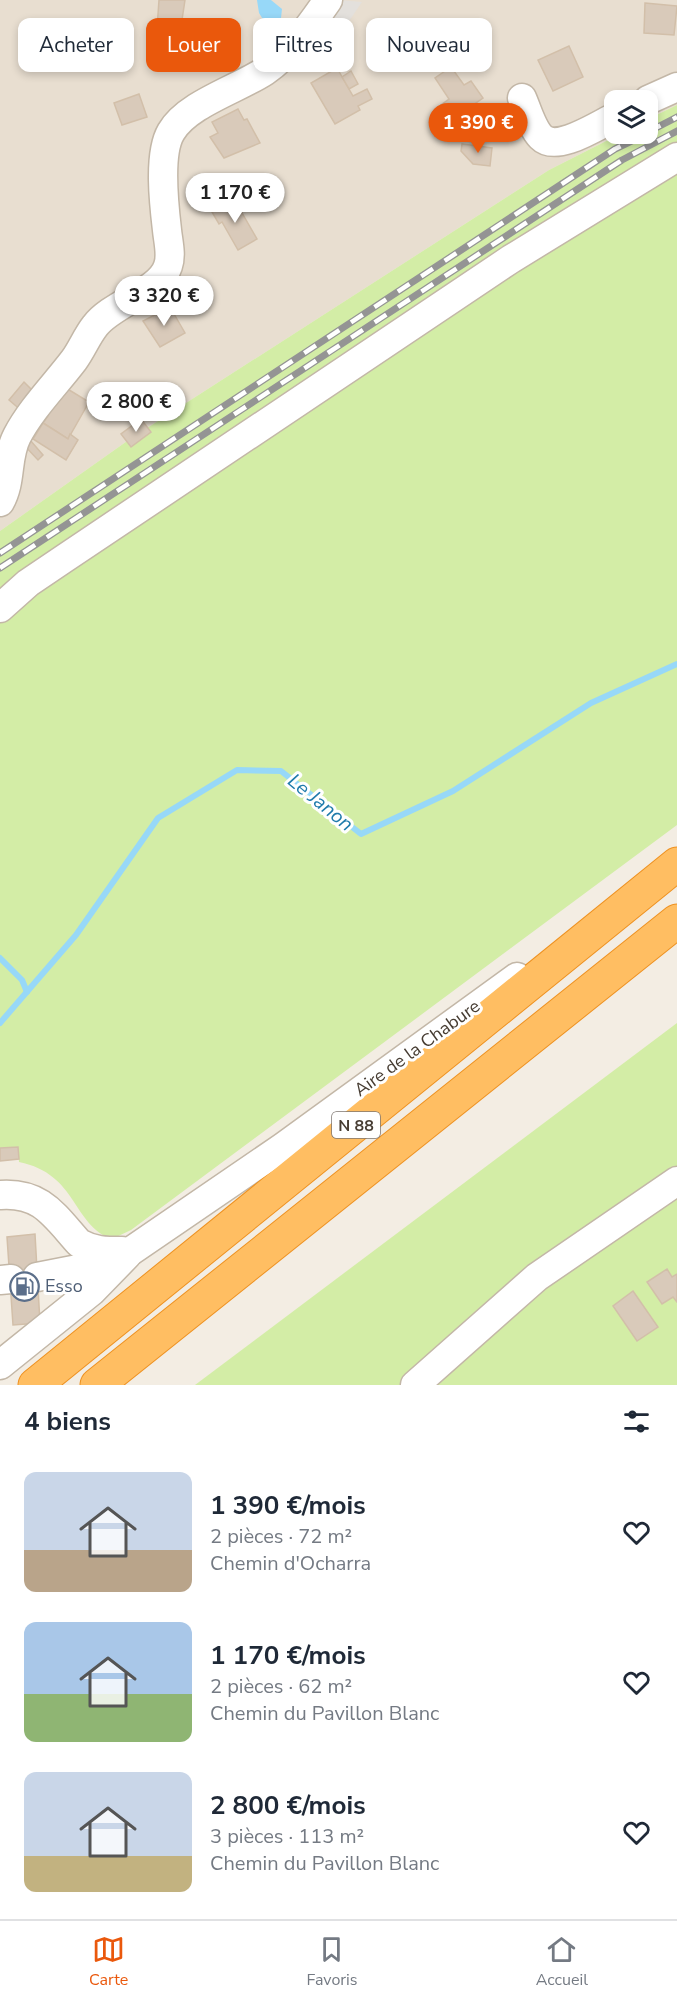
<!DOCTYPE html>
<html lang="fr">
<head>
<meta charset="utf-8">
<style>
	:root { --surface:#fff; --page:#f2f2f3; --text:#1f2937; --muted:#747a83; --line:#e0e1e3; --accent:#ea580c }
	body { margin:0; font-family:"Nunito Sans",sans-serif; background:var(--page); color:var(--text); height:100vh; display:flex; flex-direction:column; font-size:22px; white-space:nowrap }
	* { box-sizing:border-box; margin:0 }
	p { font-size:20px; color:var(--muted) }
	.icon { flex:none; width:33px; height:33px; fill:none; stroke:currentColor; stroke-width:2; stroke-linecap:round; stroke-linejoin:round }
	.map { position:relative; height:1385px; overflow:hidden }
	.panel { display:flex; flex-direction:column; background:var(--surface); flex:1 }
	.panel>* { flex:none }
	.banner { position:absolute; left:18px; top:18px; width:642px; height:54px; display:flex; gap:12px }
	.controls { position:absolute; left:604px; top:90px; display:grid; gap:12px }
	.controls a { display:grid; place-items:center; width:54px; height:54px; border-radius:12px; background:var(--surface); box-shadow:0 3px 9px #0003; font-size:30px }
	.price { position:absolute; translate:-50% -51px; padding:0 14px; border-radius:21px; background:#fff; color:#222; font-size:20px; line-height:39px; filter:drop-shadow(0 2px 3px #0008) }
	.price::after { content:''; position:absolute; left:50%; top:36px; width:18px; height:14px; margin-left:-9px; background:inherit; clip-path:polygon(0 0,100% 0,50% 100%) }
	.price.selected { background:var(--accent); color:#fff }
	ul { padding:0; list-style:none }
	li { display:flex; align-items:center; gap:18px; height:150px; padding:0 24px }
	li span { display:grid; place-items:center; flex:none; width:168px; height:120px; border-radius:12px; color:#555 }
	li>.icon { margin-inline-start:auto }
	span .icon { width:72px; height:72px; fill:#fffc; stroke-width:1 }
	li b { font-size:26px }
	h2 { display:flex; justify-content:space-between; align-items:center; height:72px; padding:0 24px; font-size:26px }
	.tag { padding:0 21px; border-radius:12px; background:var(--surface); box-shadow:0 3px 9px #0003; font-size:21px; line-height:54px }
	.tag.selected { background:var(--accent); color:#fff }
	.tabs { display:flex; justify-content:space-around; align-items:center; height:84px; border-top:2px solid var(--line); background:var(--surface); font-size:16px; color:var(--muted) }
	.tabs a { display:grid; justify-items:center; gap:3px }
	.tabs .selected { color:var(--accent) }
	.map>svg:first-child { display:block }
</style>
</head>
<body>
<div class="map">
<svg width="677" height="1385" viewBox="0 0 677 1385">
	<rect width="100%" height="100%" fill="#f3ede3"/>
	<polygon fill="#e8ded0" points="0,0 677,0 677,105 648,119 648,100 615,100 615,134 620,134 549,170 130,439 0,531"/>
	<g fill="#d3eda6">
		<path d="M677,105V825L131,1230L112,1239C72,1225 78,1174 19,1162L18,1147L0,1148V531L130,439L549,170L620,134H648V119Z"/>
		<polygon points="677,1023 677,1385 195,1385"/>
	</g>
	<polygon fill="#e3e0dc" points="339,0 362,2 345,27 328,15"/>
	<polygon fill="#97d8f8" points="257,0 271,0 282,9 281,18 271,23 264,21 259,13"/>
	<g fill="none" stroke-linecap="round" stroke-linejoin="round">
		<g stroke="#97d8f8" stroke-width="6">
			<polyline points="0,958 22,980 27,992"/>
			<polyline points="0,1023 76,935 158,818 237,770 281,771 361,834 453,791 591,703 677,664"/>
		</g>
	</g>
	<g fill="#d9caba" stroke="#d2bfa9" stroke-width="1.5">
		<polygon points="159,0 185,0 180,33 183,33 182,45 156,43"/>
		<polygon points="645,3 677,6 674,35 644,33"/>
		<polygon points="569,46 583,77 553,91 538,60"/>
		<polygon points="451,67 464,85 471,81 483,98 451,120 441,105 449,99 435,78"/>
		<polygon points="337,68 353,96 367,89 372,99 358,106 360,110 335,124 311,83"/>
		<polygon points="351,71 358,84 349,89 342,77"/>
		<polygon points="139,94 147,117 122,125 114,103"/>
		<polygon points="238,109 244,120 247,119 260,143 224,158 210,137 218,133 212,122"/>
		<polygon points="462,144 492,148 490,166 473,164 461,151"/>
		<polygon points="234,199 257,239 238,250 222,222 219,224 212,212"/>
		<polygon points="170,307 185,333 160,347 143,321"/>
		<polygon points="24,382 38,396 23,412 9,400"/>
		<polygon points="61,385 89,402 68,439 43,423 48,416 43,412"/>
		<polygon points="141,419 151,432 131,447 121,434"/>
		<polygon points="43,423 68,439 70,434 78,440 66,460 33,439"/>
		<polygon points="30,440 43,455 38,460 24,445"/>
		<polygon points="18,1147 19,1159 0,1161 0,1148"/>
		<polygon points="35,1234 40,1323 13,1325 7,1237"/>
		<polygon points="667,1269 672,1277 677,1274 677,1302 673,1297 662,1304 647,1282"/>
		<polygon points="633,1291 658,1327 637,1341 613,1306"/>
	</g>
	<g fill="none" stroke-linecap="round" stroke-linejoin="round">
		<defs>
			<g id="minor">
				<path d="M522,98C527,109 532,128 541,137C557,153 598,125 615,117"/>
				<polyline points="648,100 677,87"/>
				<path d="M0,502C12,481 6,457 17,436C31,409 55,385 74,360C82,349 87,336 95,326C112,303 160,292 168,266C172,255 168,241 167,230C164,205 158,154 171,132C187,104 238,89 265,71C291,53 310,26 328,0"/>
				<polyline points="0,608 28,583 65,558 511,259 677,157"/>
				<path d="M0,1195C41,1192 54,1215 79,1243C93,1251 106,1251 122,1251"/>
				<polyline points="37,1277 83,1268 131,1251 283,1147 517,977"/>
				<polyline points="0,1280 11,1279"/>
				<polyline points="0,1365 92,1291 127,1255"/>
				<polyline points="415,1385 537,1277 677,1181"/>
			</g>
			<g id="highway">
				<polyline points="35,1385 677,864"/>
				<polyline points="97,1385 677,921"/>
			</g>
		</defs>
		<use href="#minor" stroke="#c3b7a7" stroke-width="31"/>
		<use href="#highway" stroke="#ee9222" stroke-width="35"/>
		<use href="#minor" stroke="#fff" stroke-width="28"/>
		<use href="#highway" stroke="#ffbe62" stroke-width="33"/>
		<defs>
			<g id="rail">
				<polyline points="648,132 677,117"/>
				<polyline points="0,553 615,149 646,134"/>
				<polyline points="0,568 622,160 677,131"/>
			</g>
		</defs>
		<use href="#rail" stroke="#949494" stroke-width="7"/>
		<use href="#rail" stroke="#fff" stroke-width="4.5" stroke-dasharray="14" stroke-linecap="butt"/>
	</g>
	<defs>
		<symbol id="fuel-ring" viewBox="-11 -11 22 22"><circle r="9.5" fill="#fff" stroke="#5c6f8a" stroke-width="1.5"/><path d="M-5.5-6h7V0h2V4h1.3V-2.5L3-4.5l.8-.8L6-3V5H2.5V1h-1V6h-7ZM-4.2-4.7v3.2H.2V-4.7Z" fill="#5c6f8a"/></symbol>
	</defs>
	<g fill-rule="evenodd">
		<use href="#fuel-ring" x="8" y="1270" width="33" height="33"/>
	</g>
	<g text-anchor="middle" stroke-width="6" stroke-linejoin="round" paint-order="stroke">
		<rect fill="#fff" stroke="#7e7670" stroke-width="1.5" x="332" y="1112" width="48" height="26" rx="4.5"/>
		<g font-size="16" font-weight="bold" fill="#463c32">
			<text x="356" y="1131">N 88</text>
		</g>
		<g font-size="18" fill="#463c32" stroke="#fff">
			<text transform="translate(417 1048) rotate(-36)" y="6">Aire de la Chabure</text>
		</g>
		<g font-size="18" fill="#4e5e75" stroke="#fff" text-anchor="start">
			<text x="45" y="1292">Esso</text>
		</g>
		<g font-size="20" font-style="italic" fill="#1f7bab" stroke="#fff">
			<text transform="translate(321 802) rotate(39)" y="7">Le Janon</text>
		</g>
	</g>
</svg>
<div class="controls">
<a><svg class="icon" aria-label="layers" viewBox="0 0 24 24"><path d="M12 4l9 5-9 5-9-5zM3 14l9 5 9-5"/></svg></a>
</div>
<b class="price selected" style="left:478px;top:154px">1 390 €</b>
<b class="price" style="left:235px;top:224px">1 170 €</b>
<b class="price" style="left:164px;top:327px">3 320 €</b>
<b class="price" style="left:136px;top:433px">2 800 €</b>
<div class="banner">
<a class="tag">Acheter</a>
<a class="tag selected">Louer</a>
<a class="tag">Filtres</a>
<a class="tag">Nouveau</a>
</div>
</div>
<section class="panel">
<h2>4 biens<svg class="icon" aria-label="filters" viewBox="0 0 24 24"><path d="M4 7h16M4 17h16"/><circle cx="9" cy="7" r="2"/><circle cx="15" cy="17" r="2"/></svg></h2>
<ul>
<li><span style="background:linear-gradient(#c9d6e8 65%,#b9a48a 0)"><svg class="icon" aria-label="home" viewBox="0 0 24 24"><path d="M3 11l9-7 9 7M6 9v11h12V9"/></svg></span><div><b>1 390 €/mois</b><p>2 pièces · 72 m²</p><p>Chemin d'Ocharra</p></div><svg class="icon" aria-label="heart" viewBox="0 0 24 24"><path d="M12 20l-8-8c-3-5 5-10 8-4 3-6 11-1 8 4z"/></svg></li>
<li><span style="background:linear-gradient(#a9c7e8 60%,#8fb573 0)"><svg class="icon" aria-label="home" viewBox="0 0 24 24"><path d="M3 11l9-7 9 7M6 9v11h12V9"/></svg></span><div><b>1 170 €/mois</b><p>2 pièces · 62 m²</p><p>Chemin du Pavillon Blanc</p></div><svg class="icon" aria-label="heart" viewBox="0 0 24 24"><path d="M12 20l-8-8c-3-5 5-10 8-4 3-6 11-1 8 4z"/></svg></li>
<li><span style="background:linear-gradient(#c9d6e8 70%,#c2b280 0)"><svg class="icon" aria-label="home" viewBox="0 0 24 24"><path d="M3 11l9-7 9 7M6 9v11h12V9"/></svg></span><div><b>2 800 €/mois</b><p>3 pièces · 113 m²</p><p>Chemin du Pavillon Blanc</p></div><svg class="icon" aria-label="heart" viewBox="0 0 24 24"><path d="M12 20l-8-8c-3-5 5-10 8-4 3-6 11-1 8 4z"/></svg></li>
</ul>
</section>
<nav class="tabs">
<a class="selected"><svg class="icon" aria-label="map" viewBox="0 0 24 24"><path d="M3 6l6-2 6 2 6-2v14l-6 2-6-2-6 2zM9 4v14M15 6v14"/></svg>Carte</a>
<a><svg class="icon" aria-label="saved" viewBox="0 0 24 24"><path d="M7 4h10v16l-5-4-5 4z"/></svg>Favoris</a>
<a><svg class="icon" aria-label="home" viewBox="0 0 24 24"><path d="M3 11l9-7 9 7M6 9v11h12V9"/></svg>Accueil</a>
</nav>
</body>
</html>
